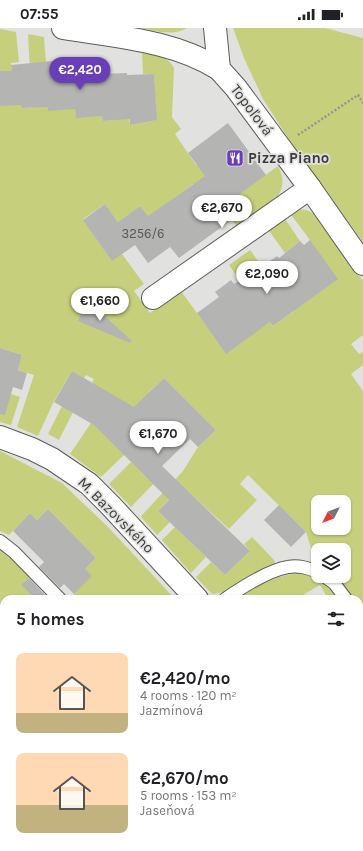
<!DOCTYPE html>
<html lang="en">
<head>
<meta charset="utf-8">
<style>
	:root { --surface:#fff; --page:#f6f6f6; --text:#202124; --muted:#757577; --accent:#683fb7 }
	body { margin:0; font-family:Karla,sans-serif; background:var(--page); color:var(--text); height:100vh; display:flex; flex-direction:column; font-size:15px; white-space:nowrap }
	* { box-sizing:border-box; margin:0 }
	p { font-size:13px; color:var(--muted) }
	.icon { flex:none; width:22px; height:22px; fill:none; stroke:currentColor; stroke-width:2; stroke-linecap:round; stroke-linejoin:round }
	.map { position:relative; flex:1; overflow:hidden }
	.side { position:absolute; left:0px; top:567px; width:363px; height:256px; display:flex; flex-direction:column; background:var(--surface); border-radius:12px 12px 0 0; box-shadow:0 1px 3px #0004 }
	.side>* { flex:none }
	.needle { width:26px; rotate:228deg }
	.fabs { position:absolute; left:311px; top:467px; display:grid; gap:8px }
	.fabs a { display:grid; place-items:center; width:40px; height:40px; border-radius:8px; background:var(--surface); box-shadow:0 1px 3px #0004; font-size:20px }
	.price { position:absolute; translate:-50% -34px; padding:0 9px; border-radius:14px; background:#fff; color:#222; font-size:13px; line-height:26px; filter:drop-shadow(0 1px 2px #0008) }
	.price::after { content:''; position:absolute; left:50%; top:24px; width:12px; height:9px; margin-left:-6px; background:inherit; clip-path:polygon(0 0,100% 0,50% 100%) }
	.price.selected { background:var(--accent); color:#fff }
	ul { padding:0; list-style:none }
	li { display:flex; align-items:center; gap:12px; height:100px; padding:0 16px }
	li span { display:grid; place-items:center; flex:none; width:112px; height:80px; border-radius:8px; color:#555 }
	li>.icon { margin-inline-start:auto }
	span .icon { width:48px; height:48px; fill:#fffc; stroke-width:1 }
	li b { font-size:17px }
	h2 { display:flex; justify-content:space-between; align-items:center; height:48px; padding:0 16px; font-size:17px }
	.status { display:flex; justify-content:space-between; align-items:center; height:28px; padding:0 20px; background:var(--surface); direction:ltr }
	.status svg { height:11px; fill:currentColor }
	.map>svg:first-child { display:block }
</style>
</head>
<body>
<div class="status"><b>07:55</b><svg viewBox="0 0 49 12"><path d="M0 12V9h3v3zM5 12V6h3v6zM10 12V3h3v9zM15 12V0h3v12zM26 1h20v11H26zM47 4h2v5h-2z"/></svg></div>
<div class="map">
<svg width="363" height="823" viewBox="0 0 363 823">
	<rect width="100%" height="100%" fill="#e1e2df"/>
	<g fill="#c6d07c" fill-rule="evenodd">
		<path d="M139,0H187C173,9 154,2 139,0Z"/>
		<polygon points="233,0 325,0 363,10 363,214 290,113 263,71 244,30"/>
		<polygon points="0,1 16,4 19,34 11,35 12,43 0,43"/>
		<polygon points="28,6 44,9 46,35 30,44"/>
		<path d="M142,25C154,27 168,27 174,40L172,89L181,101L175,106L196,137L202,133L231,172L278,138C295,169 259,185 238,200L232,192L223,198L193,156L148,189L140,178L118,194L105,176L83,191L112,232L122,226L144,256L134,263L150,285L181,263L226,325L267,290L273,298L294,283L310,212L289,184C301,180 308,180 317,189L363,253V307L351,316L359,326L363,324V337L351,346L363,363V588L359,582V571H353L342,556L334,548H344V522H318V537L316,536L306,504L248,447L240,456L257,472L229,501L182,458L158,483L170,494L157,507L142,490L141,488L144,485L183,443L198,419L216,402L164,350L149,364L156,372L124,427L101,449L70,426L91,395L92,355L94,351L86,347L84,350L72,343L54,373L38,408L17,399L34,347L18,342L22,327L0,320V78L21,72L22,80H33V76L75,74L76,90L102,83L103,93L115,92V89L129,88L130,97L156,92L154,46H143ZM318,474H344V500H318Z"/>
		<polygon points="283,188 300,213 285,225 267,200"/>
		<polygon points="250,222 268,246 243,257 229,237"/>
		<polygon points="0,356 5,364 20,369 11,397 0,394"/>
		<polygon points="62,378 73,384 59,412 48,406"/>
		<polygon points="0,423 62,455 108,499 175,571 137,571 134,568 130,571 79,571 74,566 85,541 96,530 48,481 37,492 30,485 9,507 0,503"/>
		<polygon points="131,434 148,451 158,451 131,479 109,456"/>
		<polygon points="175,499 206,529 191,545 162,512"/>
		<polygon points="252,509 274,532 275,535 244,551 224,564 218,565 213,566 209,563 196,549 211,534 225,547 250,523 244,516"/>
		<polygon points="0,520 30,549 22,557 36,571 4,571 4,711 0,710"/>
		<path d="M298,545C320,549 325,554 338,571H328L320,557L296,571H235C255,559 274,548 298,545Z"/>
		<polygon points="363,706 363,745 359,747 359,708"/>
		<polygon points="363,809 363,823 345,823 349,819 359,819 359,812"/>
		<polygon points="0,813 4,814 4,819 14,819 12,823 0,823"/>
		<polygon points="116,819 154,819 152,823 128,823"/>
		<polygon points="172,819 261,819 261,823 185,823"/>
	</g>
	<g fill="#b4b5b2">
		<polygon points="72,31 73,40 99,39 100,46 127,45 127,47 154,46 157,92 130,97 130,91 103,93 102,88 76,90 75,81 48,83 48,79 22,80 21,77 0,78 0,43 12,43 11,37"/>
		<polygon points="228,95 266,147 214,185 223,198 179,230 170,219 148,235 135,217 112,233 83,192 105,176 118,194 140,178 148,188 205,148 188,125"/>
		<polygon points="310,212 338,251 273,298 270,294 226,326 197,285 219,269 215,264 231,252 234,256 239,253 240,254 277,228 279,230 300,213 304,217"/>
		<polygon points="86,271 131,312 130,315 78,293"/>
		<polygon points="0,320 22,327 18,342 27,345 22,362 13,359 5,387 0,386"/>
		<polygon points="72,343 134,379 164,350 216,402 198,419 190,411 162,438 250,523 225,547 158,483 169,472 94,397 54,374"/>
		<polygon points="279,477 306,504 291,519 264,492"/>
		<polygon points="48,481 96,530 85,541 92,548 74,566 64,556 60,560 39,539 44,534 13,503 30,485 37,492"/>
		<polygon points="29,550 49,571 36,571 21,557"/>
	</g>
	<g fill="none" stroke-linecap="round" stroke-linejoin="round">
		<defs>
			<g id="lane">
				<polyline points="0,513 14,524 60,571"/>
				<polyline points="324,548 334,555 346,571"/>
				<path d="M225,571C241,560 269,542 288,539C299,537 308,540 318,544"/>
				<polyline points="359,592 363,599"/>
			</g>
			<g id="street">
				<path d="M63,0C116,9 172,12 219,41"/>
				<polyline points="215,0 219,41 236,60 310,160 363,236"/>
				<polyline points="153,270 310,160"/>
				<polyline points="0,409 32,421 52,431 89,456 111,478 197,571"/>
				<polyline points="359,784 363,782"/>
				<polyline points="0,793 4,794"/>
				<polyline points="82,819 94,823"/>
				<polyline points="271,819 272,823"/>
				<polyline points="309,823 313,819"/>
			</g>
		</defs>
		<use href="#lane" stroke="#5c5d5a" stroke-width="14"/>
		<use href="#street" stroke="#5c5d5a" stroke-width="24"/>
		<g stroke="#959593" stroke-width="2.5" stroke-dasharray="2 2" stroke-linecap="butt">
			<polyline points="298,107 358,67 363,75"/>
			<polyline points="35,819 47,823"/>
			<polyline points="18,823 19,819"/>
			<polyline points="338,823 342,819"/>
		</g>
		<use href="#lane" stroke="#fff" stroke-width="12"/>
		<use href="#street" stroke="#fff" stroke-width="22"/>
	</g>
	<defs>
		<symbol id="restaurant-square" viewBox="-11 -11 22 22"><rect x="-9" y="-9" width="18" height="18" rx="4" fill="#683fb7" stroke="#e1e2df"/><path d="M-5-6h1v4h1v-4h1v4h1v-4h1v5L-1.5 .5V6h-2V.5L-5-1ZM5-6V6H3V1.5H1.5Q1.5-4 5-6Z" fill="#fff"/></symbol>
	</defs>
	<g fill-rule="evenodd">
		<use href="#restaurant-square" x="225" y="120" width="20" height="20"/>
	</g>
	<g text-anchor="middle" stroke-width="3.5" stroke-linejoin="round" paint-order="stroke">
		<g font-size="13" fill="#595a58">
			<text x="143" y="210">3256/6</text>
		</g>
		<g font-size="15" fill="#3b3b3a" stroke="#e1e2df">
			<text transform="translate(252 82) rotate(53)" y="5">Topoľová</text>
			<text transform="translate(116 487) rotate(45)" y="5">M. Bazovského</text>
		</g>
		<g font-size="15" font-weight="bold" fill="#3b3b3a" stroke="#e1e2df" text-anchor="start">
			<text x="248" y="135">Pizza Piano</text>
		</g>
	</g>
</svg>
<div class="fabs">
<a><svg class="needle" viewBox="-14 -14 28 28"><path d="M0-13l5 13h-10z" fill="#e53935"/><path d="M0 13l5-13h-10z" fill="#757577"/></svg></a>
<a><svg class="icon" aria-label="layers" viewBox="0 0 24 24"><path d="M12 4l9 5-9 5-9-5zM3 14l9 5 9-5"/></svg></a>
</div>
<b class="price selected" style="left:80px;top:63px">€2,420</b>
<b class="price" style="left:222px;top:201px">€2,670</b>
<b class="price" style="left:267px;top:267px">€2,090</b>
<b class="price" style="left:100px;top:294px">€1,660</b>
<b class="price" style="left:158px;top:427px">€1,670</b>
<section class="side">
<h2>5 homes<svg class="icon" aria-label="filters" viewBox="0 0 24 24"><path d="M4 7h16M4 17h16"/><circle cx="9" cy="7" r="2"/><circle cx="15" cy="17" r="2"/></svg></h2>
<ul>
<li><span style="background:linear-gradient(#ffd9b3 75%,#c2b280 0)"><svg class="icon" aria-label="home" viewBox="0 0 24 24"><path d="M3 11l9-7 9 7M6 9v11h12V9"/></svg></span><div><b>€2,420/mo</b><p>4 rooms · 120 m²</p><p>Jazmínová</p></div></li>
<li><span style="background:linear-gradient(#ffd9b3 65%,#c2b280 0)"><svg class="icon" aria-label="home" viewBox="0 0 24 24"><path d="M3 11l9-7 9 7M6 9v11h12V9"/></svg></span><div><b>€2,670/mo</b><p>5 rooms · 153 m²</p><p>Jaseňová</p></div></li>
</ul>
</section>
</div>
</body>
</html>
